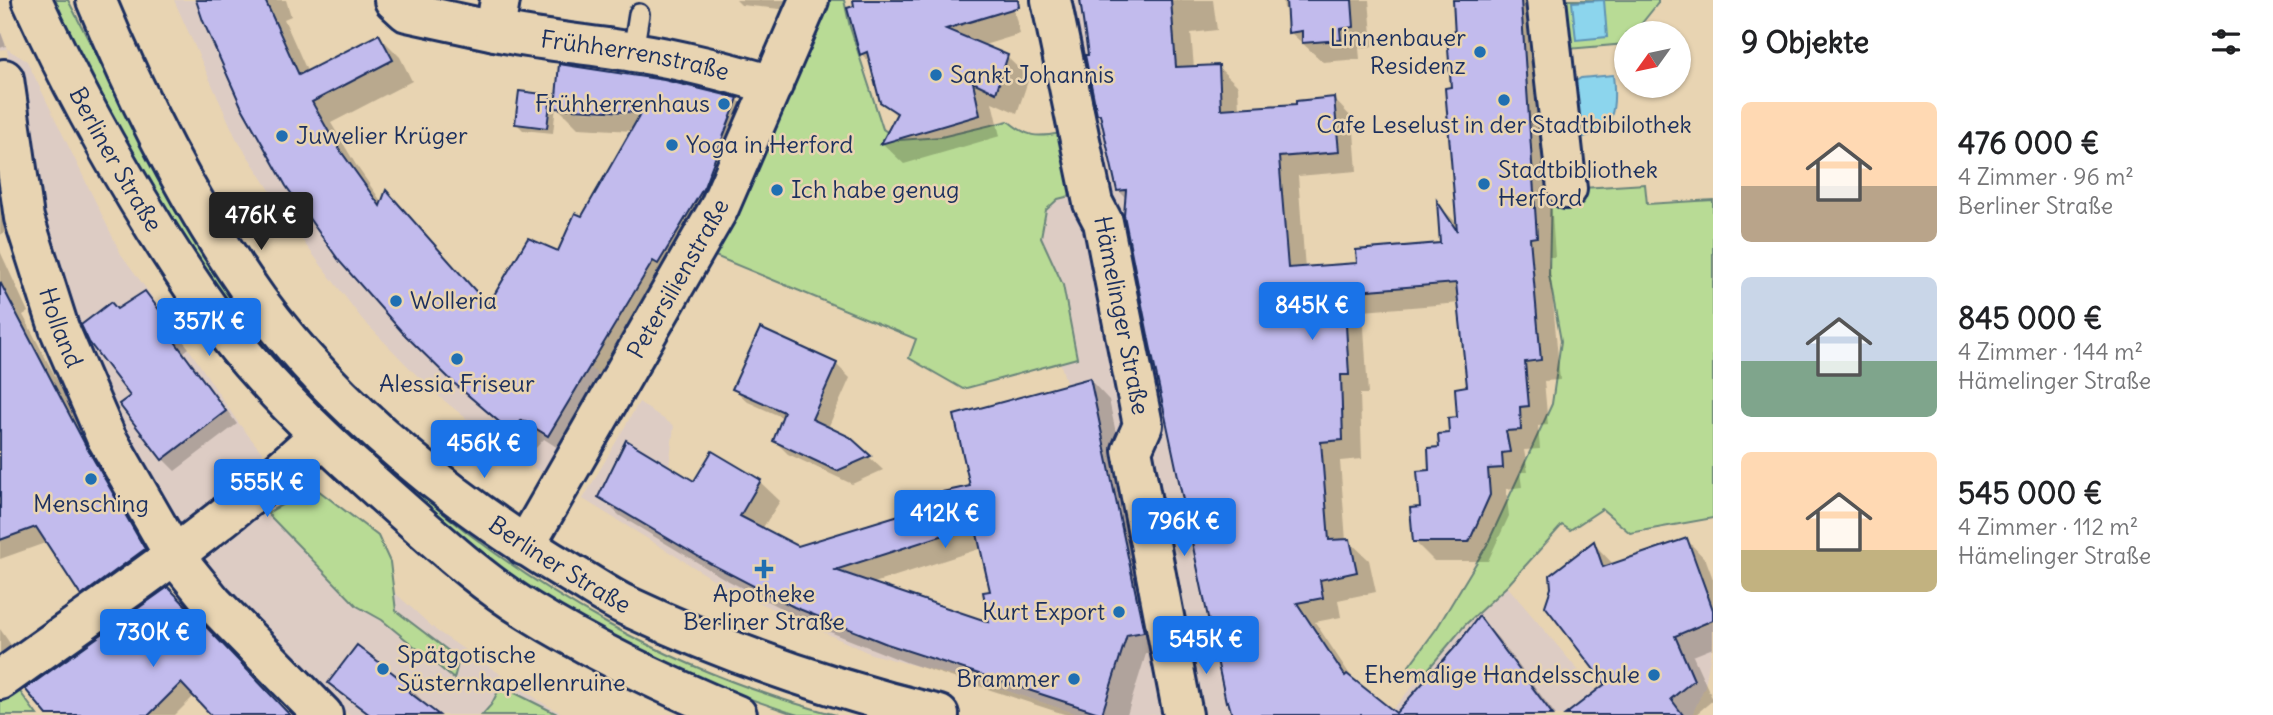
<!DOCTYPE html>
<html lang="de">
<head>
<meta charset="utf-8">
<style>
	:root { --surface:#fff; --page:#f6f6f6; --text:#202124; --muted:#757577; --accent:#1a73e8 }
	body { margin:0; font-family:Delius,sans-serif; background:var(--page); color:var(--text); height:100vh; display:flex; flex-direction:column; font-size:26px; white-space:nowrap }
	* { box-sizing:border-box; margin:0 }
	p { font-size:23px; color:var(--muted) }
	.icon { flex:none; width:38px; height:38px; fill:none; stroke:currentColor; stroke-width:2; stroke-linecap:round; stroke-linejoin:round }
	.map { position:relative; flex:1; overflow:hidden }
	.details { display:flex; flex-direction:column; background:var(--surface); width:560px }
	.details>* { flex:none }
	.needle { width:46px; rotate:237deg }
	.controls { position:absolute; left:1614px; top:21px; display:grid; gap:14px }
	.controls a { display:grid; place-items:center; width:77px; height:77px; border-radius:50%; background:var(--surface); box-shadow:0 2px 5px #0004; font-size:35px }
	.price { position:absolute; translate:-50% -60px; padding:0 16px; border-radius:7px; background:var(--accent); color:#fff; font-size:23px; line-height:46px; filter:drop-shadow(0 2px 4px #0008) }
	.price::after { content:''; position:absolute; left:50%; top:42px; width:21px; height:16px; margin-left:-10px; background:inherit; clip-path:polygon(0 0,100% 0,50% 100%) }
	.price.current { background:#222; color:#fff }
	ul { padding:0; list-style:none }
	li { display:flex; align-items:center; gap:21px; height:175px; padding:0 28px }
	li span { display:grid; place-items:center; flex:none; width:196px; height:140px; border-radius:10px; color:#555 }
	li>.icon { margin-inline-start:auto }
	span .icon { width:84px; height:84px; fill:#fffc; stroke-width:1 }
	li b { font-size:30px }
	h2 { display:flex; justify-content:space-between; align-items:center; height:84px; padding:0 28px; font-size:30px }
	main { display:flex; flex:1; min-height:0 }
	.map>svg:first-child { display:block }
</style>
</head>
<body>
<main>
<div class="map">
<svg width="1713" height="715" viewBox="0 0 1713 715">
	<rect width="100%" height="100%" fill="#e8d4b2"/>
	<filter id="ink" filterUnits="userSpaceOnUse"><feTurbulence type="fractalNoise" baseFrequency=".0143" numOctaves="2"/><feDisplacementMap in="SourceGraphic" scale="14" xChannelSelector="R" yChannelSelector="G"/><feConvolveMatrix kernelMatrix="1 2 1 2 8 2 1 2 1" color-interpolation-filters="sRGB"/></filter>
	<g filter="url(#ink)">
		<g fill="#ddccc4">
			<polygon points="174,0 250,0 308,122 421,282 580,361 600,375 542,473 503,448 431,390 362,319 305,244 236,138"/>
			<polygon points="1037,0 1157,0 1279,657 1377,715 1081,715 993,686 871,654 726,587 583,499 639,402 674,426 669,467 739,527 947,613 1084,656 1078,422 1060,362 1077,358 1063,285 1041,237 1046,210 1058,199 1074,195"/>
			<polygon points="0,29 7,49 27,61 121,254 181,337 237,421 317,522 437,631 546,705 565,715 349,715 297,674 178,533 122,432 34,217 7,49 0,50"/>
			<polygon points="1507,586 1595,690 1671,638 1713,623 1713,641 1705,686 1692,715 1388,715 1465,625"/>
		</g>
		<g fill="#b8db95" stroke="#6a857a" stroke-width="2">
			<polygon points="54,0 68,0 129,119 347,426 386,465 379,472 279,368 225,299 177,226 118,126"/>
			<path d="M823,0H844L850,27L883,129L899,140L941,137L1008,121C1027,137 1036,138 1061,133L1074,195L1058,199L1046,210L1041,237L1063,285L1077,358L963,389L909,358L916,339L715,256L760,162Z"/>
			<polygon points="1563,0 1658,0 1658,3 1634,33 1626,33 1626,44 1568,49"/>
			<polygon points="1645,184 1647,204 1713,200 1713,518 1630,533 1602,509 1570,530 1562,525 1507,586 1465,625 1420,679 1409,666 1437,628 1487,545 1552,404 1561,341 1549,275 1551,190"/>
			<path d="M405,481C529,591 676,673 836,715H798L788,712L716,687L646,656L571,615L499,567L400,489Z"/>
			<polygon points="314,487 378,536 390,562 396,611 459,659 454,679 382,620 357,606 267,513"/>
			<polygon points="501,686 559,715 482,715 491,705"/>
			<polygon points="18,689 37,715 0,715 0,701"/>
		</g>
		<g fill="#8cd5ed" stroke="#5f93b4" stroke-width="2">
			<polygon points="1604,0 1607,37 1576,40 1572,2"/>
			<path d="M1613,75C1617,112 1614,135 1572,139L1568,86L1581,78Z"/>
		</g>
		<g fill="#0003" fill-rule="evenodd">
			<path d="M194,0H286L291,16L284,19L308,73L379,36L400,57L412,81L331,123L356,165L383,204L406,213L489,306L559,254L583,218L633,131L578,128L556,106L553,133L523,130L517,124L550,97L557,104L663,81L738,100L758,120L569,455L544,439L533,451L478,404L426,353L200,7ZM577,108L650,112V115L577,111Z"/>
			<polygon points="736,0 801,0 799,11 741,5"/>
			<polygon points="885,0 1011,0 1020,34 981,46 1007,57 1029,78 1017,113 992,102 1000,136 904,164 883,144 897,116 881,101 872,64 861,54"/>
			<polygon points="1082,0 1213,0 1217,30 1191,33 1194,68 1218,67 1238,86 1239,110 1298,106 1334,99 1353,119 1357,171 1298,176 1305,269 1359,265 1442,244 1439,206 1458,224 1452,89 1457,37 1454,0 1537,0 1555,257 1549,257 1560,380 1544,381 1548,425 1538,426 1540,449 1524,450 1528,472 1520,472 1522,487 1506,489 1509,516 1488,561 1434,561 1414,541 1431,471 1459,419 1469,388 1460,303 1363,311 1368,394 1360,394 1362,459 1340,461 1346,541 1349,541 1369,560 1376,592 1338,600 1341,617 1315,622 1354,681 1395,715 1231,715 1195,555 1127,199 1118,190 1102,117 1099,113"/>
			<polygon points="1283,0 1369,0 1373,46 1359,48 1360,59 1323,62 1290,32 1288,12 1284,8"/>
			<polygon points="0,30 6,46 0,48"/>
			<polygon points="0,131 14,227 0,235"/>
			<polygon points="0,251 28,312 23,315 101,464 158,564 96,609 82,595 48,542 0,559"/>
			<polygon points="144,294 189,348 184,352 237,424 175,471 163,459 132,396 118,311"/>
			<polygon points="836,364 850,378 828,428 849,438 883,470 852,484 788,454 775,441 784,418 748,402 734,389"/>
			<path d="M1090,380L1109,400L1162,651L1146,654L1127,715H1067L908,663L815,626L725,579L620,516L600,497L695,483L760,482L780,501L762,529L798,548L937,505L972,487ZM982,548L992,592L991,624L871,584Z"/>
			<polygon points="1687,540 1706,560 1713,579 1713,648 1693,656 1713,700 1695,715 1568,715 1607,684 1594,544 1614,565"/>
			<polygon points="167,589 288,715 214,715 195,695 175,715 49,715"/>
			<polygon points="1479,619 1498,638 1556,715 1396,715 1459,646"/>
			<polygon points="0,629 25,665 0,685"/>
			<polygon points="331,683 411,689 423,701 421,704 436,715 369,715"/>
		</g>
		<g fill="#c2bbed" stroke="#1b2f5e" stroke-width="2" fill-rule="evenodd">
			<polygon points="196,0 265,0 299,75 379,34 393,60 312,102 335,143 380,206 386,190 488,305 528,238 558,251 575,213 582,216 641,113 555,108 559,64 664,80 738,98 704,187 658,264 653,261 548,436 522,420 511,432 455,384 403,333 340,262 286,186 241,106 203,21"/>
			<polygon points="853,0 1018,0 1019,7 946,29 1008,55 996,93 973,82 980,115 881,144 897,113 880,102 867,52 860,55 847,8 854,6"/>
			<polygon points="1080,0 1171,0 1176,67 1219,65 1221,109 1296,104 1296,101 1334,97 1339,152 1279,157 1288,268 1357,263 1356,250 1440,243 1437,201 1457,231 1445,88 1451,87 1447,36 1455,36 1453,0 1521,0 1537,237 1530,238 1541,360 1525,362 1529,406 1520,407 1521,430 1506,431 1510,452 1502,453 1503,468 1488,469 1490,495 1469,542 1413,542 1410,508 1420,507 1417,471 1429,470 1428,448 1439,447 1438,434 1449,433 1448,418 1457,417 1455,388 1467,386 1456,283 1344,292 1349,375 1341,375 1343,440 1321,442 1329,540 1350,539 1357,572 1320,580 1323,598 1297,603 1345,676 1347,674 1396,713 1457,645 1479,616 1553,715 1232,715 1228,701 1226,702 1150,345 1124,215 1126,190 1117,191 1100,114 1097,114 1085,55 1088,55"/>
			<polygon points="1286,0 1352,0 1354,27 1340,29 1341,40 1302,43 1302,31 1288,33"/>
			<polygon points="519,91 551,95 547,128 515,124"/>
			<polygon points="0,282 87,448 145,549 81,596 36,527 0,540"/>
			<polygon points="145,291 178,335 173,339 226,411 162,460 119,404 130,396 89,342 81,325 111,302 117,309"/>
			<polygon points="760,328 837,363 812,419 850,437 871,456 837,471 773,441 784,412 732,389"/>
			<path d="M1090,378L1144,632L1127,635L1102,714L887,644L794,607L711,564L598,497L626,440L694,481L712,451L761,480L740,516L798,546L935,504L933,494L970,486L954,415ZM975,525L990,591L983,592L989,622L835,570Z"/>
			<polygon points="1687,538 1713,610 1713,620 1675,636 1694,680 1671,699 1683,715 1565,715 1605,684 1545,606 1551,588 1550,575 1594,541 1603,567"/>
			<polygon points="168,587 192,612 290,715 211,715 181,683 149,715 47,715 25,689"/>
			<polygon points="357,645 412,688 409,692 439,715 370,715 328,683"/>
		</g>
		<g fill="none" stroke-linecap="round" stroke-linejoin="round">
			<defs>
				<polyline id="lane" points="633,52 639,14"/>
				<g id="street">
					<polyline points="394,0 407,12 495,31 500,0"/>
					<path id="s1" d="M1051,0L1093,203L1103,222L1143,425L1132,450L1183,715"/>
					<polyline points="1546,0 1567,189"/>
					<path id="s2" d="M495,31C541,41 587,44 633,52C680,59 727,72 773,85"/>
					<path id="s3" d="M4,79L24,218L59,328L106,437L174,555L213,603L323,715"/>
					<path id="s4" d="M525,546L719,208L809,0"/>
					<path d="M0,680C108,602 221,528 318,436"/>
				</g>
				<g id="secondary">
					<path id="s5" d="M32,0C68,79 109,154 155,228C184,274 214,320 250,362C296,415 348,462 401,509C442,545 483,583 529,611C595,652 665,685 737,715"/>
					<path id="s6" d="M96,0C140,106 191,208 258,301C337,409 457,506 572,574C590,584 608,597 627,606C727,653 832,689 939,715"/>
				</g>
			</defs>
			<use href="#lane" stroke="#1b2f5e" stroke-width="24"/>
			<use href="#street" stroke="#1b2f5e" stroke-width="44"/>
			<use href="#secondary" stroke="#1b2f5e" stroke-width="44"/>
			<use href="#lane" stroke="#e8d4b2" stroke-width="19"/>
			<use href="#street" stroke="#e8d4b2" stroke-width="38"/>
			<use href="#secondary" stroke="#e8d4b2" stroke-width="38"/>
		</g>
	</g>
	<g fill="#1f6fb2" stroke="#e8d4b2" stroke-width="2.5">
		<circle cx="1480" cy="52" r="7"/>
		<circle cx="936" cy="75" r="7"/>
		<circle cx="1504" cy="100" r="7"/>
		<circle cx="724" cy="104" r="7"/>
		<circle cx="282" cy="136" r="7"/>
		<circle cx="672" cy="145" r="7"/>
		<circle cx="1484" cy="184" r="7"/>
		<circle cx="777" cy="190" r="7"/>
		<circle cx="396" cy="301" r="7"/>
		<circle cx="457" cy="359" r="7"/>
		<circle cx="91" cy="479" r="7"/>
		<path d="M760.5 558.5h7v7h7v7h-7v7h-7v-7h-7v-7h7z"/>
		<circle cx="1119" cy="612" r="7"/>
		<circle cx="383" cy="669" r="7"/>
		<circle cx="1654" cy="675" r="7"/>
		<circle cx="1074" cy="679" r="7"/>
	</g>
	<g text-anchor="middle" stroke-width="5" stroke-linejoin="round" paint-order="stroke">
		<g font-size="24" fill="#1b2f5e" stroke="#e8d4b2" text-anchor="start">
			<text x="1466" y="46" text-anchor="end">Linnenbauer<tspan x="1466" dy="28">Residenz</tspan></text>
			<text x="950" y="83">Sankt Johannis</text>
			<text x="710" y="112" text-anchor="end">Frühherrenhaus</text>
			<text x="1504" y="133" text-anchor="middle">Cafe Leselust in der Stadtbibilothek</text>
			<text x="296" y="144">Juwelier Krüger</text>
			<text x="686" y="153">Yoga in Herford</text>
			<text x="1498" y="178">Stadtbibliothek<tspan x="1498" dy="28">Herford</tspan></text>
			<text x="791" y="198">Ich habe genug</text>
			<text x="410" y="309">Wolleria</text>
			<text x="457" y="392" text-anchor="middle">Alessia Friseur</text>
			<text x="91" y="512" text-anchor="middle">Mensching</text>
			<text x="764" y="602" text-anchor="middle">Apotheke<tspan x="764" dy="28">Berliner Straße</tspan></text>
			<text x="1105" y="620" text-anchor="end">Kurt Export</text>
			<text x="397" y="663">Spätgotische<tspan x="397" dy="28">Süsternkapellenruine</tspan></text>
			<text x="1640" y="683" text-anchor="end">Ehemalige Handelsschule</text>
			<text x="1060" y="687" text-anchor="end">Brammer</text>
		</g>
		<g font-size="24" fill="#1b2f5e" stroke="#e8d4b2">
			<text dy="8" stroke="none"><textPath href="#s2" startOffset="142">Frühherrenstraße</textPath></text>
			<text dy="8" stroke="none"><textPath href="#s5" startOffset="180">Berliner Straße</textPath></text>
			<text dy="8" stroke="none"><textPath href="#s4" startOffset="308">Petersilienstraße</textPath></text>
			<text dy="8" stroke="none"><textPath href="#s1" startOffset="324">Hämelinger Straße</textPath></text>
			<text dy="8" stroke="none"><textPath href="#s3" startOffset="256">Holland</textPath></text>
			<text dy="8" stroke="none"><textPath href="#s6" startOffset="746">Berliner Straße</textPath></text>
		</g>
	</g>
</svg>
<div class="controls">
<a><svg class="needle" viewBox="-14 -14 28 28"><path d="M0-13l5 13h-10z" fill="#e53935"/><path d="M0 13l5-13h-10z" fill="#757577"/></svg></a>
</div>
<b class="price current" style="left:261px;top:252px">476K €</b>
<b class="price" style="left:1312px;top:342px">845K €</b>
<b class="price" style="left:209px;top:358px">357K €</b>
<b class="price" style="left:484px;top:480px">456K €</b>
<b class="price" style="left:267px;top:519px">555K €</b>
<b class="price" style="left:945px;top:550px">412K €</b>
<b class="price" style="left:1184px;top:558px">796K €</b>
<b class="price" style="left:153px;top:669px">730K €</b>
<b class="price" style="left:1206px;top:676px">545K €</b>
</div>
<section class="details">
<h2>9 Objekte<svg class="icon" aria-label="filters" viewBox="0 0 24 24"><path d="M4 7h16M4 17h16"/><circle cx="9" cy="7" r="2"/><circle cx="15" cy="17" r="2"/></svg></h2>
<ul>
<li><span style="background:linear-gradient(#ffd9b3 60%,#b9a48a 0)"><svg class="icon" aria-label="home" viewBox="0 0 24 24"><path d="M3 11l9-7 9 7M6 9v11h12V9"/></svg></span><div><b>476 000 €</b><p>4 Zimmer · 96 m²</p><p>Berliner Straße</p></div></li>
<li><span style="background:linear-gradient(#c9d6e8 60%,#7fa58c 0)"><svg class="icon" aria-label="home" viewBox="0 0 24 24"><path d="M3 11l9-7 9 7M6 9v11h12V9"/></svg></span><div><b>845 000 €</b><p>4 Zimmer · 144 m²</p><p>Hämelinger Straße</p></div></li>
<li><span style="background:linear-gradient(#ffd9b3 70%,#c2b280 0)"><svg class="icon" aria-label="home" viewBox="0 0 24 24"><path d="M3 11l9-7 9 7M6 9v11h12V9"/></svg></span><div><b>545 000 €</b><p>4 Zimmer · 112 m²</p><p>Hämelinger Straße</p></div></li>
</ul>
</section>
</main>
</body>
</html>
